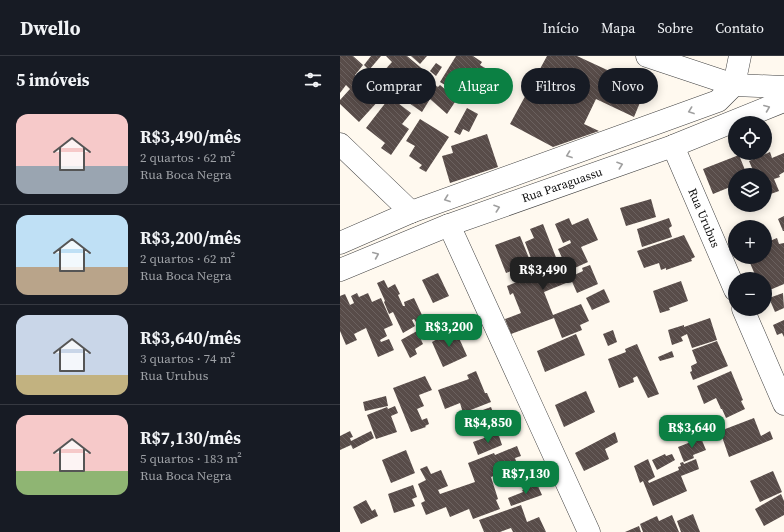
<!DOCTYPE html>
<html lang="pt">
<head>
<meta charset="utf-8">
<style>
	:root { --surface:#171b24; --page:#242831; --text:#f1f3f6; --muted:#9ea1a6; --line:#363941; --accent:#0b8043 }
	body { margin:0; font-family:"Source Serif 4",serif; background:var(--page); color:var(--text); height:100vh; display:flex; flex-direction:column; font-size:15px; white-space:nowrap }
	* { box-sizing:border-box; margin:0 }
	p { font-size:13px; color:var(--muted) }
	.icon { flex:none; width:22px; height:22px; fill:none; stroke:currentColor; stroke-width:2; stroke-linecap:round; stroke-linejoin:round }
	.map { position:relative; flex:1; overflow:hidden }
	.details { display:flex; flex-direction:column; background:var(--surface); width:340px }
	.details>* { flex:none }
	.top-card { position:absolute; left:12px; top:12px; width:372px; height:36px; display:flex; gap:8px }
	.buttons { position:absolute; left:388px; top:60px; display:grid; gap:8px }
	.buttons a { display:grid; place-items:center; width:44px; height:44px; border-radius:50%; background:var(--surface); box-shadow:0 2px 10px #0003; font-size:20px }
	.price { position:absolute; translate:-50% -34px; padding:0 9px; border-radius:8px; background:var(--accent); color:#fff; font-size:13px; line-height:26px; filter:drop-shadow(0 1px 2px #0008) }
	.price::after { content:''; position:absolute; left:50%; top:24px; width:12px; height:9px; margin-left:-6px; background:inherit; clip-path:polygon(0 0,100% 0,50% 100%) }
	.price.current { background:#222; color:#fff }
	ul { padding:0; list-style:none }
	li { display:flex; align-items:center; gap:12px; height:100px; padding:0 16px }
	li+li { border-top:1px solid var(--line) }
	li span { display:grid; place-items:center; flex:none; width:112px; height:80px; border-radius:12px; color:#555 }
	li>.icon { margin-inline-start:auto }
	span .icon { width:48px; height:48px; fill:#fffc; stroke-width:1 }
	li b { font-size:17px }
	h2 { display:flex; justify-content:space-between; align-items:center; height:48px; padding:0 16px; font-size:17px }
	.pill { padding:0 14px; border-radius:18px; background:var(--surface); box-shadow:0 2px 10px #0003; font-size:14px; line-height:36px }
	.pill.current { background:var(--accent); color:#fff }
	header { display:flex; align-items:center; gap:24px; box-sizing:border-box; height:56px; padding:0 20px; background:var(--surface); border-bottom:1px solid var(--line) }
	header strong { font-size:19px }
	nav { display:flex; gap:22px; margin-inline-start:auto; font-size:14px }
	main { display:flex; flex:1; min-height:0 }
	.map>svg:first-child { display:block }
</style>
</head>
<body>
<header>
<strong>Dwello</strong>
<nav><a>Início</a><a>Mapa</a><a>Sobre</a><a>Contato</a></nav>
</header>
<main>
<section class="details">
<h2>5 imóveis<svg class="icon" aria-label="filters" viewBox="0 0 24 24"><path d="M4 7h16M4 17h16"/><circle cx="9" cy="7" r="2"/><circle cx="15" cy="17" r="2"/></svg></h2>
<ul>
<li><span style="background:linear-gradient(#f6c9c9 65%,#9aa5b1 0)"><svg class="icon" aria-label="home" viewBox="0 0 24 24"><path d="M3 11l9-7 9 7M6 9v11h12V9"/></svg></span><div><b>R$3,490/mês</b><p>2 quartos · 62 m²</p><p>Rua Boca Negra</p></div></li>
<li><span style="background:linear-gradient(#bfe0f5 65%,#b9a48a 0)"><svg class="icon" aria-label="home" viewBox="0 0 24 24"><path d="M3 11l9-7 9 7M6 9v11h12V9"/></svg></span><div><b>R$3,200/mês</b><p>2 quartos · 62 m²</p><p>Rua Boca Negra</p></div></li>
<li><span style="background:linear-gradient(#c9d6e8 75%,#c2b280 0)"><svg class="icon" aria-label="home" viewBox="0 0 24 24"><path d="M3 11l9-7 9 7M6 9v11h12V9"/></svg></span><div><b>R$3,640/mês</b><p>3 quartos · 74 m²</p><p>Rua Urubus</p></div></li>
<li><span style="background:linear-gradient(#f6c9c9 70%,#8fb573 0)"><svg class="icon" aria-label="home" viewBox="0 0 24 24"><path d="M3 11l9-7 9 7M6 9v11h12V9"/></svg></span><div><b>R$7,130/mês</b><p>5 quartos · 183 m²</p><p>Rua Boca Negra</p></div></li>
</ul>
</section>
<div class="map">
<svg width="444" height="476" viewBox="0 0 444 476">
	<defs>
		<pattern id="building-back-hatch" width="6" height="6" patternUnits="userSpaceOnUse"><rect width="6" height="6" fill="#584c49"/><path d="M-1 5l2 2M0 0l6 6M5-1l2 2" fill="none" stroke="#6b615f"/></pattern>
	</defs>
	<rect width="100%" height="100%" fill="#fff9ef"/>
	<g fill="url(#building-back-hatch)" fill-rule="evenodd">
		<polygon points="0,0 13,0 23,9 15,19 40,43 19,66 0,48 0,44 10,33 6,29 0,37"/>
		<polygon points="31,0 41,0 29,14 24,9"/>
		<path d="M46,0H67L86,16L82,20L98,31L100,29L117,43L107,58L90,43L82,56L66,45L65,46L51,36L56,30L42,17L52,6ZM66,16L72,20L70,23L65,18Z"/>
		<polygon points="71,0 87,0 80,8"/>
		<polygon points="116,0 133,0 142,6 140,9 152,16 133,46 100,26"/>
		<polygon points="207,0 237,0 306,32 294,61 256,43 244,68 259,75 213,91 170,68"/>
		<polygon points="96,7 102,11 96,20 90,15"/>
		<polygon points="50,41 71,57 62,68 69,73 51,99 41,92 45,87 26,72"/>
		<polygon points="127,52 138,58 129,76 123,73 120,79 114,76"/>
		<polygon points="80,63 109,81 86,116 79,112 82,109 69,100 75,90 66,85"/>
		<polygon points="147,78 158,111 110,127 102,100 113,97 111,90"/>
		<polygon points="430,96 432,102 444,97 444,116 439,119 440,121 434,123 439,135 425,140 425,119 415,119 409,105"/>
		<polygon points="399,99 407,119 395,119 395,129 373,138 363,113"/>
		<polygon points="311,143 316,161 286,170 280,152"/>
		<polygon points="444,160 444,175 443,175 438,163"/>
		<polygon points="229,162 232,169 248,162 258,184 241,191 248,206 228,215 218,193 231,187 230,184 223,187 215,168"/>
		<polygon points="329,162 332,170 329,172 332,181 302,191 297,173"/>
		<polygon points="203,168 226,227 204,236 213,259 241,248 249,265 240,269 242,274 222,282 214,262 171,278 165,263 181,257 173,237 170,239 167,230 197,218 185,186 194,182 190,173"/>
		<polygon points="344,179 355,201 351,203 352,205 326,214 326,212 321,214 319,207 304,212 297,195"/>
		<polygon points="180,180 191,207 166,217 155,189"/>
		<polygon points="437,182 439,188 444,187 444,228 425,236 425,223 411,223 416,221 410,207 421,202 421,201 425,201 425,187"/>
		<polygon points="250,209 258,228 237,237 230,221 243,215 242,212"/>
		<polygon points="98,217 109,240 93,247 82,224"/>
		<polygon points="44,224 48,232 55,228 60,238 58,239 63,250 65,250 64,246 74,242 82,259 91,273 83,277 74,263 72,264 75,270 63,277 53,256 49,258 44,246 45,245 37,227"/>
		<polygon points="341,225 348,245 329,252 330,254 320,257 313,235"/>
		<polygon points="264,233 270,246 252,254 246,242"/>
		<polygon points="17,237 19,241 28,237 32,246 41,242 53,269 44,273 47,280 40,284 41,286 49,283 54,294 38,301 26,272 14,278 17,284 6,289 0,275 0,240 5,238 10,249 14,247 11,240"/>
		<polygon points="443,237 444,252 435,256 429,242"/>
		<polygon points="370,262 377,284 352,292 347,278 341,281 343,285 332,289 328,274 344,269 344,271"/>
		<polygon points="444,264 444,281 442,277 437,279 433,269"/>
		<polygon points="115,273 127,300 103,311 92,286"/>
		<polygon points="273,274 277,286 268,290 263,278"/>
		<polygon points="77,275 83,288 75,293 77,298 70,302 61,284"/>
		<polygon points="236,278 245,299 205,316 197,295"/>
		<polygon points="377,285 388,310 353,324 350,316 352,315 351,310 357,307 352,294"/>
		<polygon points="297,288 319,338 308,342 297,320 293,322 294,326 279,332 268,303 286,296 285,293"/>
		<polygon points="332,295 334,301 320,305 318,301"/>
		<polygon points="136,315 145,337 147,337 151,346 123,357 120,347 105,353 98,334 129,323 127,319"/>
		<polygon points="391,315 403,344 401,345 405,353 386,362 382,353 381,353 376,342 364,348 357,330"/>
		<polygon points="85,320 92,334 79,339 84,350 77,353 82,364 87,362 89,368 85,370 86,371 71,376 53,332"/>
		<polygon points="246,335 255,356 224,371 215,349"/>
		<polygon points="46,340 48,350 25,355 23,346"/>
		<polygon points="55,350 58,357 51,360 57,376 36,383 27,359 47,351 48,353"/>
		<polygon points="151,351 158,370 131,380 130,377 124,380 118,363"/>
		<polygon points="414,362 421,380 430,375 433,383 389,401 380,375"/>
		<polygon points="10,375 13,381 10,382 11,385 31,375 34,382 13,393 11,389 0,394 0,380"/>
		<polygon points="275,376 278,386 265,393 269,403 244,415 235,397"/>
		<polygon points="158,377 162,389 138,399 133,386"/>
		<polygon points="361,382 366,394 353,399 354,402 344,406 338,391"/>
		<polygon points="177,390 181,400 175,402 178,411 151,421 158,443 156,444 160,453 133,463 129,453 110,461 106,451 86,459 81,447 85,445 78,428 86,424 80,413 87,410 91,418 101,414 108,430 98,434 100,438 135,426 128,407 154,397 155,399"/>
		<polygon points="66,394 75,417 51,427 42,404"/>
		<polygon points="325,398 326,400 332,398 335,404 317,414 312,404"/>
		<polygon points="308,403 315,421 308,425 309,427 339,414 338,411 341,410 340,407 343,406 344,408 356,403 359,413 341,420 347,435 313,450 303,425 300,427 294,410"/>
		<polygon points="433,415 442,436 420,446 410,425"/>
		<polygon points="197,428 202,439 171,450 168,442 183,436 182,434"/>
		<polygon points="73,429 77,441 72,443 75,450 54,457 48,438"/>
		<polygon points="441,438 444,445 444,459 424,470 415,453"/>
		<polygon points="26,444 32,455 35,453 38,460 21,468 13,451"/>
		<polygon points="181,449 187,466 199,461 206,476 173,476 171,472 160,476 144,476 139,464"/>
		<polygon points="353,458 360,476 341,476 337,465"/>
		<polygon points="332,459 339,476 303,476 300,468 317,460 319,465"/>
		<polygon points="299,470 301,476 285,476"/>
	</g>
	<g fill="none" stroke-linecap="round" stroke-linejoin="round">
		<defs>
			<g id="minor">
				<polyline points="0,88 71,156"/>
				<polyline points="333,90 395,234"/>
				<polyline points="109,169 249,476"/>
				<polyline points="403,253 444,348"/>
			</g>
			<g id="tertiary">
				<polyline points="307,0 394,29 444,31"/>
				<polyline points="0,187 71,156 378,45 394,29 400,0"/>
				<polyline points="0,214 109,169 333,90 444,45"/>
			</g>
		</defs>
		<use href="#minor" stroke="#414141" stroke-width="23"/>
		<use href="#tertiary" stroke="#414141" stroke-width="23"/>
		<use href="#minor" stroke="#fff" stroke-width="22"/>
		<use href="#tertiary" stroke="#fff" stroke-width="22"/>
	</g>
	<defs><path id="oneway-chevron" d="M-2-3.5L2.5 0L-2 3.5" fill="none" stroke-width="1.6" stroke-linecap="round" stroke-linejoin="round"/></defs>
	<g stroke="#9f9f9f">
		<use href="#oneway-chevron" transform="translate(427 52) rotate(-22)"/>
		<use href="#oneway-chevron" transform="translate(351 55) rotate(160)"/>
		<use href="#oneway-chevron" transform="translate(229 99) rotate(160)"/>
		<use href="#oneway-chevron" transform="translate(280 109) rotate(-19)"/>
		<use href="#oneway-chevron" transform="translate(107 143) rotate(160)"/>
		<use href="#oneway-chevron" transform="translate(157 152) rotate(-19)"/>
		<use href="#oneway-chevron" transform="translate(36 199) rotate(-23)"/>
	</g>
	<g text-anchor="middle" stroke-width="4" stroke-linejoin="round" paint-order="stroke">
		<g font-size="12" fill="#0e0e0e" stroke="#fff">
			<text transform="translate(222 129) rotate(-19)" y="4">Rua Paraguassu</text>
			<text transform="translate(364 162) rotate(67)" y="4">Rua Urubus</text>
		</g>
	</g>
</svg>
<div class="buttons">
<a><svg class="icon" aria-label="locate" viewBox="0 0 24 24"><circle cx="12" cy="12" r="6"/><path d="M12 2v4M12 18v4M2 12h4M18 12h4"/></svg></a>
<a><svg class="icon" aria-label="layers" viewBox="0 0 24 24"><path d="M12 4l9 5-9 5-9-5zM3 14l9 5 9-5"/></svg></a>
<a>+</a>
<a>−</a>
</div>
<b class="price current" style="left:203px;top:235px">R$3,490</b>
<b class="price" style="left:109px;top:292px">R$3,200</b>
<b class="price" style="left:148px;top:388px">R$4,850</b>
<b class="price" style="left:352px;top:393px">R$3,640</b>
<b class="price" style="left:186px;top:439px">R$7,130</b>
<div class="top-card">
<a class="pill">Comprar</a>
<a class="pill current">Alugar</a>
<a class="pill">Filtros</a>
<a class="pill">Novo</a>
</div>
</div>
</main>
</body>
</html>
